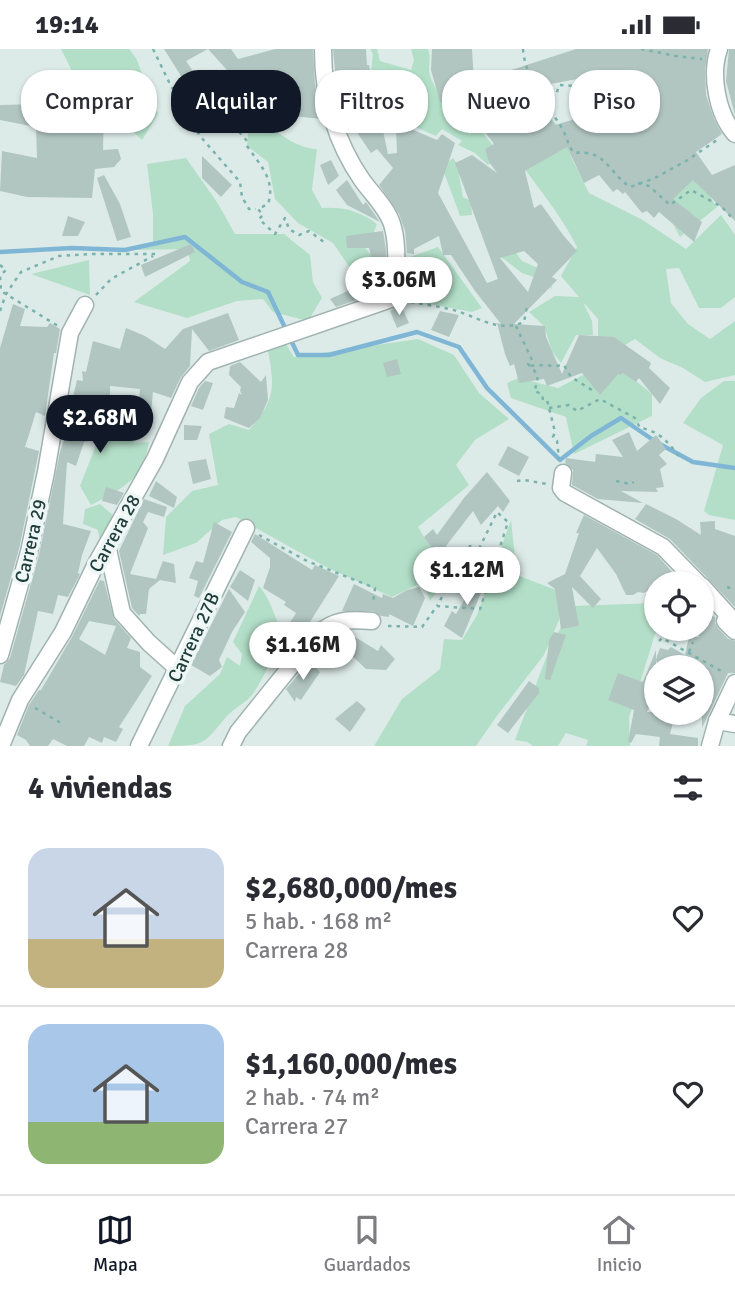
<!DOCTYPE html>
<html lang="es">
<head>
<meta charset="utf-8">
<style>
	:root { --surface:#fff; --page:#f2f2f3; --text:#2b2b33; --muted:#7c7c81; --line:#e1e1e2; --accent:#111827 }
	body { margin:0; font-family:Signika,sans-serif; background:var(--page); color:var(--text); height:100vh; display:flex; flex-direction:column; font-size:26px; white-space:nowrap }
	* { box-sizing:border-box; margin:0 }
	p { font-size:23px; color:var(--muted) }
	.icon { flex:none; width:38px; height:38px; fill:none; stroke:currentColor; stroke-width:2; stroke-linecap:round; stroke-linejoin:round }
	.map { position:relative; height:697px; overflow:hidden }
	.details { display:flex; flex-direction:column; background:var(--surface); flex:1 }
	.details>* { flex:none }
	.banner { position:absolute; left:21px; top:21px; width:693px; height:63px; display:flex; gap:14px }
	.controls { position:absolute; left:644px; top:522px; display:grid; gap:14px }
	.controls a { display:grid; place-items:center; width:70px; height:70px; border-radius:50%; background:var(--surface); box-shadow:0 2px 5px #0004; font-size:35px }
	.price { position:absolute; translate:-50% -60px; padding:0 16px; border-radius:24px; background:#fff; color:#222; font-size:23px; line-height:46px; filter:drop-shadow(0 2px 4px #0008) }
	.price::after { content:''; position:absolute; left:50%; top:42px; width:21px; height:16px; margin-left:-10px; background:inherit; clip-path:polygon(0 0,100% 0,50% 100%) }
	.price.current { background:var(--accent); color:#fff }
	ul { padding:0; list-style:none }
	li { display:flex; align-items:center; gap:21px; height:175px; padding:0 28px }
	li+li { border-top:2px solid var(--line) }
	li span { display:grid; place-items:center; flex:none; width:196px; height:140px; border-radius:21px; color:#555 }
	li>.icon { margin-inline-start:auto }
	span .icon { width:84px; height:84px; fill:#fffc; stroke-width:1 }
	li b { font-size:30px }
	h2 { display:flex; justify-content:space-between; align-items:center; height:84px; padding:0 28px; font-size:30px }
	.tag { padding:0 24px; border-radius:28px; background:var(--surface); box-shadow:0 2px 5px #0004; font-size:24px; line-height:63px }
	.tag.current { background:var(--accent); color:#fff }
	.status { display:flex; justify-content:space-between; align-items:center; height:49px; padding:0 35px; background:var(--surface); direction:ltr }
	.status svg { height:19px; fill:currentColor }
	.dock { display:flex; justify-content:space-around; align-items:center; height:98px; border-top:2px solid var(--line); background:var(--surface); font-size:19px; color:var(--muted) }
	.dock a { display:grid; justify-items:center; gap:4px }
	.dock .current { color:var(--accent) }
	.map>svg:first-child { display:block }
</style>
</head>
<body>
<div class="status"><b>19:14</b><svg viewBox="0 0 49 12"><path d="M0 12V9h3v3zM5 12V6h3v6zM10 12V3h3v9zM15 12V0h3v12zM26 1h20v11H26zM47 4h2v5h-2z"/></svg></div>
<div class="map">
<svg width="735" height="697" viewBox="0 0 735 697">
	<rect width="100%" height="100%" fill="#ddebe8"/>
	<g fill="#b3dfc8">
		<polygon points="61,0 129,0 136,9 158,65 142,91 75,28"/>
		<path d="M370,0H377L380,12L411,21L414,11L411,0H428C431,9 429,14 429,22C430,37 458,73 470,83L469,86L477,77L500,105L488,116L475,104L458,96L462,92L442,80L436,87L413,77L405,62L409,55L403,45L392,47L371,24L373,5Z"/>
		<path d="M538,54L561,81L572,110L589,144L641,170L686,200L721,166L735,186V248L721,259H699L679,219L666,220L671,254L688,275L710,290L735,272V326L705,333L683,319L660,309L635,290L620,299L626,324L652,345V367L574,405L566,368L511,349L507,334L519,329L558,339L602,316L598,293V270L583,253L592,272L593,286H576L561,314L552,302L544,277L529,263L555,247L579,248L561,227L577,198C560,164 535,135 513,104Z"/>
		<path d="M259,69C277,82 294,99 317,100L312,141L322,159C345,158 359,162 377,175L373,185L362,195L381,218L352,222L333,194L298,174L275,150L268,113L247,97L249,74Z"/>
		<polygon points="186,109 217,153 235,185 284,185 310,206 313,233 322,249 308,272 273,263 263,250 237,252 187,269 134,253 190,212 188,200 132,201 153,194 153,165 147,115"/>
		<polygon points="453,109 462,122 459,126 463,148 471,152 472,166 460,167 442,118"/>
		<polygon points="687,113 717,158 680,188 651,132"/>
		<polygon points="511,197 522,212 549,224 552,240 539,230 522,224 492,201"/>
		<polygon points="438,198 482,259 472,263 414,252 411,243 410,208"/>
		<polygon points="89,211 90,246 31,225"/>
		<path d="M418,290L454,306L479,344L509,370L475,391L456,416L469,436L418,478L448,527L430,552L423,533L392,548L326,518L236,468L222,471L196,494L163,506L166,468L192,442L218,436L209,385L229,375L249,381C275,351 275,340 268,302L286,295L294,308Z"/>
		<polygon points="724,332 735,332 735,471 709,466 704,462 723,396 683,374 701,349"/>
		<path d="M118,366L127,371L147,373L149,382L138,375L130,378L134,394L149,393C142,431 124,439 91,456L80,437L100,386L92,382L101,379L105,372Z"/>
		<polygon points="100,455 114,467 113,480 100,495 98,481 83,475 85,460"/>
		<polygon points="511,471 517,526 561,543 559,571 544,606 496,668 476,697 374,697 402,650 440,620 444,590 462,591 477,566"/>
		<path d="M259,537C272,552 275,571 284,588C272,607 265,628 252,646C246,654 234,659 227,667C204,694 206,697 168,697L185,657L220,625L227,608L240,617L242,605L233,593Z"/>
		<polygon points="656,554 657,579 629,669 630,697 586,697 588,691 566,684 558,697 533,697 527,693 515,691 549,601 572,557"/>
	</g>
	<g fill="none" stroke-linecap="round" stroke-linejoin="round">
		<polyline stroke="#7fb6d6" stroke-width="4.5" points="0,203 72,199 125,201 185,188 242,233 268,243 298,306 329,306 417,283 459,298 487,339 560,411 591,387 621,369 656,393 693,413 735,419"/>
	</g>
	<g fill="#b2c6c1" fill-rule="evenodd">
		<polygon points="164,0 231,0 238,10 275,0 313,0 315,36 322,70 292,67 282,50 251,65 226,20 208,0 186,12 217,57 202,66 193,54 196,51"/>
		<path d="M333,0H366L367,16H369L388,105L397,104L395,54L411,80L437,91L442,85L455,94L438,144L487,234L498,230L455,114L472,106L497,124L489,113L485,100L494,95L475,70L473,62L458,68L446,51L440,53L431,21L432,0H472L474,33L576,0H708L705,21L706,46L714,70L722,85L696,103L712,126L735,116V172L693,131L673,150L702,173L694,193L659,163L654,169L647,162L642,164L625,143L623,145L617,140L613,143L599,126L584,134L567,98L525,122L534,159L541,155L563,186L577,202L552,228L557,231L514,275L545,277L546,288L562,325L579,286L614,288L651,314L649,319L670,339L660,355L639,329L636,333L623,324L620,326L618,325L600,346L582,324L547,337L544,330L519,334L514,315L510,317L505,305L497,274L501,275L475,242L451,206H443L439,187L414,200V205L407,204L405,182L399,165L379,136L393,119L377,100L371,104L356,82L351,84L345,73L336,33ZM582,29L579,60L582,68L555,76L535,48L552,42L551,35ZM524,202L538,215L528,243L500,209Z"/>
		<polygon points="729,0 735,0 735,66 726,32"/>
		<polygon points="50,29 61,63 104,64 103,101 118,100 121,110 114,118 95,120 92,149 27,148 0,142 2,102 37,109 36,78 0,71 0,56 40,55 31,36"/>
		<polygon points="202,107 232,136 221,148 202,129"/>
		<polygon points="331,111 339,127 328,136 320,116"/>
		<polygon points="104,126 120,155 131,188 117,192 97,129"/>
		<polygon points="347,131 363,156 366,153 380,173 347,156 336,141"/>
		<polygon points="68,167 85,173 78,187 62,187"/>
		<polygon points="383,182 386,201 385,241 381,242 376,231 376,244 336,258 330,250 376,229 369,199 347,199 346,187"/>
		<polygon points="191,195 195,203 145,228 141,216"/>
		<polygon points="13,255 25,260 20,277 47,278 50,274 60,280 56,304 54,304 45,367 36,363 25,398 39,402 19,500 0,567 0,299"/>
		<polygon points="401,256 409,274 397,279 390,262"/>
		<polygon points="440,262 459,266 449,288 431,281"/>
		<polygon points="228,264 239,291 209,302 192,280 190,317 181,328 171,349 153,343 151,364 138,363 140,340 110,337 110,357 105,357 97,391 84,393 76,417 67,413 63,475 91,482 82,506 78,524 80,525 68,548 58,546 53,565 38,562 24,626 16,637 0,633 4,616 10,609 39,506 60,403 68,378 65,376 69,351 72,352 77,331 83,332 82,322 86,323 93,292 120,300 126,279 145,287 165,300 183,280"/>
		<polygon points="397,310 401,325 387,328 383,314"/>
		<polygon points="240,313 261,333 266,326 268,351 260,369 249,379 224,369 226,358 234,359 239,344 242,346 240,342 241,338 229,326 230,317"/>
		<polygon points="205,332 213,334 203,361 191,357 199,339"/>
		<polygon points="184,376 202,377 197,391 184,391"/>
		<polygon points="629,383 637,402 656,386 666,400 659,406 667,415 660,420 664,438 656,439 658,443 621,442 643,454 598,450 572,436 573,421 565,414 566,409 595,413 596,405 623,408 612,391"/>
		<polygon points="508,397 529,408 519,427 498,416"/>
		<polygon points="206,410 211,430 193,435 188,413"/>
		<polygon points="487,423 510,452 503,463 498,457 481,476 473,462 446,497 448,499 437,507 424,488 433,480 437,486 464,449"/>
		<polygon points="156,432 177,448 174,459 149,447"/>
		<polygon points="106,438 124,444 117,456 102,452"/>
		<polygon points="144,450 167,458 164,468 148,463 143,473 148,479 130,525 156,530 163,512 174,515 176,534 160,531 149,540 146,565 140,565 139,567 132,559 119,502"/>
		<polygon points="646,455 676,470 701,486 700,473 715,472 715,480 735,487 735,558 670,490 635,470"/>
		<polygon points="584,466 657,506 673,524 670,530 656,534 656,537 644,544 638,543 633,546 626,546 616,525 597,499 580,527 601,550 593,559 572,538 579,577 561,580 555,540 547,534 565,525 579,484 576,484"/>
		<polygon points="214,473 232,483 199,549 194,547 198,532 189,529 196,512 203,514"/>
		<polygon points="255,485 312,521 315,516 339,527 299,590 286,580 296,564 284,556 286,553 263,539 270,518 270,509 251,493"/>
		<polygon points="240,521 255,531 248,552 230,538"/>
		<polygon points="482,521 489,525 462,589 444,577 452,562 456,565"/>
		<path d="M100,531L104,532L114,570L131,589L127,599L140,603V618L152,627L119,678L123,680L116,693L104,688L102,694L89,688L84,697H67L53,690L48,697H30L26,691L17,686L29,656L39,641H41L72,588ZM89,572L116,577L105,606L79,590Z"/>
		<polygon points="354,535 382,549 383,545 393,549 407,541 419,538 425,549 413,577 389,565 389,568 381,567 373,562 342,562"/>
		<polygon points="229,540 245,563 232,583 219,611 222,618 210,627 191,616"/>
		<polygon points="702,563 715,568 715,574 718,579 728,590 735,592 735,624 728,624 702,679 702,618 659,618 656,611 656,644 647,663 676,663 670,685 698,689 698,697 659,697 660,688 636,685 631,694 628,693 634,661 608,651 618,624 643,633 656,601 656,610 660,599 668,601 671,598 685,606 689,588 700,588 690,579 702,579"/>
		<polygon points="345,582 378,602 381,596 395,610 386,621 366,620 345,600 347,597 329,589"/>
		<polygon points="554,583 566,586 550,631 545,630 549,591"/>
		<polygon points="310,612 320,623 301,651 296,648 295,653 286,640"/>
		<polygon points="529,632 539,639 539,644 508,684 497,676"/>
		<polygon points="357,652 366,660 350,683 335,670"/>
	</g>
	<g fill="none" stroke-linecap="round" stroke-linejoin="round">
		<defs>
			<g id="minor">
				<path d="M719,0C710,25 717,65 735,85"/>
				<polyline points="563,424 561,439 565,444 663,498 698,534"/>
				<polyline points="107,496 122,564 149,594 178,620"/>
				<polyline points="702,537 729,567 725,572 735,582"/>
				<polyline points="0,606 29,503 46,423 70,284 85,256"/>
				<polyline points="717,672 735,675"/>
				<path d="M1,697L20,651L63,583L96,515L155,410L190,333L208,313L394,249L396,245C395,223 399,197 392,175C387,159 372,145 362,131C335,92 323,47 323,0"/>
				<polyline points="139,697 246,479"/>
				<path d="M231,697L238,683L316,586C335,570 348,570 372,572"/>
				<polyline points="710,697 717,672 735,634"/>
			</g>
		</defs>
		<use href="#minor" stroke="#a0b3b0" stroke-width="19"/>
		<g stroke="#7ab2ac" stroke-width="2.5" stroke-dasharray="3.5 5" stroke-linecap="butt">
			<polyline points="153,0 170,35 200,87 240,133 242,148 249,160 256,160"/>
			<path d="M523,0C525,29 547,55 562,79C567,88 568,97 574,104C606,100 608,123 630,138L655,129L686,112L720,89"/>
			<polyline points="641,0 676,7 702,10"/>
			<polyline points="543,49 556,47 559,36 579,37 583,31"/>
			<polyline points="509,54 511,47 521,45 531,28"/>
			<path d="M217,57L247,92V97C260,116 276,131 268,155L258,160L263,166L259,170L275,185L285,169L289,180L299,186L309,182L324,193V197"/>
			<polyline points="229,70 243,58"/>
			<polyline points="638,134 649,137 670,156 691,141 722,158 732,169 735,168"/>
			<polyline points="0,216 6,221 0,227 1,242 58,277"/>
			<polyline points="96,246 111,230 153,207"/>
			<path d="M411,253C427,256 445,258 460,263C482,271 501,283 524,273L527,257"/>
			<polyline points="0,262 6,245 21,223 59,207 92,205 156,205"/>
			<path d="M516,277L532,311L528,315C538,324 540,329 534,342L542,345L543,351H547L555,383L553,388L557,392L559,410"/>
			<path d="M531,317C540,315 552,318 564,316L571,328L595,343"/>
			<path d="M549,359L569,356L577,362L600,350L635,369L640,379C661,382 669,395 682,411"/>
			<polyline points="517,432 524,431 547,435"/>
			<polyline points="616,432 630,435 634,433"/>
			<polyline points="259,486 307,512 375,539 373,555"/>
			<polyline points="727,538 735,541"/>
			<polyline points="388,577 422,578 437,557 480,560 508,473 497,463 477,504 470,497 437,557"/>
			<polyline points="659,592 662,589 723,623"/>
			<polyline points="689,603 693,593"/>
			<polyline points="35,659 61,674"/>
		</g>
		<use href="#minor" stroke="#fff" stroke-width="16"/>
	</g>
	<g text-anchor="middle" stroke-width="7" stroke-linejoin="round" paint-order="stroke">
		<g font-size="19" fill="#1d3c3a" stroke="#eef7f5">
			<text transform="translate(114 484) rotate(-61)" y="7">Carrera 28</text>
			<text transform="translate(30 492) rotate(-77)" y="7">Carrera 29</text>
			<text transform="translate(193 588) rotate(-65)" y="7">Carrera 27B</text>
		</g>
	</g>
</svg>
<div class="controls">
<a><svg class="icon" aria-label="locate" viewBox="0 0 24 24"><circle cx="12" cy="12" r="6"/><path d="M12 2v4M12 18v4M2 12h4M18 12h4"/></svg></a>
<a><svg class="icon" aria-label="layers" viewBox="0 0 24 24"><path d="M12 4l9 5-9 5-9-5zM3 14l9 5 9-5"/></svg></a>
</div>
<b class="price" style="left:399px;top:268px">$3.06M</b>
<b class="price current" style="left:100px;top:406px">$2.68M</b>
<b class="price" style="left:467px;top:558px">$1.12M</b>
<b class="price" style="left:303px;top:633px">$1.16M</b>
<div class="banner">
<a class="tag">Comprar</a>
<a class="tag current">Alquilar</a>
<a class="tag">Filtros</a>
<a class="tag">Nuevo</a>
<a class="tag">Piso</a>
</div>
</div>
<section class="details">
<h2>4 viviendas<svg class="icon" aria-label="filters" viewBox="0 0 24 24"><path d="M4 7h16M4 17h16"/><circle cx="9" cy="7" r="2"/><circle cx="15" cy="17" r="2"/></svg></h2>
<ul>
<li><span style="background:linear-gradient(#c9d6e8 65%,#c2b280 0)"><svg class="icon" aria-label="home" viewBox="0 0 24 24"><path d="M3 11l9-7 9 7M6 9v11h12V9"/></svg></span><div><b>$2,680,000/mes</b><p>5 hab. · 168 m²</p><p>Carrera 28</p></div><svg class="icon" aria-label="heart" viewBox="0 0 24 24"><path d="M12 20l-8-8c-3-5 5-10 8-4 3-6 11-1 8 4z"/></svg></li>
<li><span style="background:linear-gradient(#a9c7e8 70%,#8fb573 0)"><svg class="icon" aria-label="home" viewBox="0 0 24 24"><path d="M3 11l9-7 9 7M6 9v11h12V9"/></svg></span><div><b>$1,160,000/mes</b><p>2 hab. · 74 m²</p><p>Carrera 27</p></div><svg class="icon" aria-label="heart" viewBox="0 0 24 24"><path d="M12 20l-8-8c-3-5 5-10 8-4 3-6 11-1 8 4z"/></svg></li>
</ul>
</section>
<nav class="dock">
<a class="current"><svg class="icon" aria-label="map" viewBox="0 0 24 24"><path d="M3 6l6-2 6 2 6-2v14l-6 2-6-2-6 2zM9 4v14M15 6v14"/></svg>Mapa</a>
<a><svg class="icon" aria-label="saved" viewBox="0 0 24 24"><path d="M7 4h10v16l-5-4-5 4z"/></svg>Guardados</a>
<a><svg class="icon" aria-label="home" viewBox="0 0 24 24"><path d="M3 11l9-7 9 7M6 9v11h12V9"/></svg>Inicio</a>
</nav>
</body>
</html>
